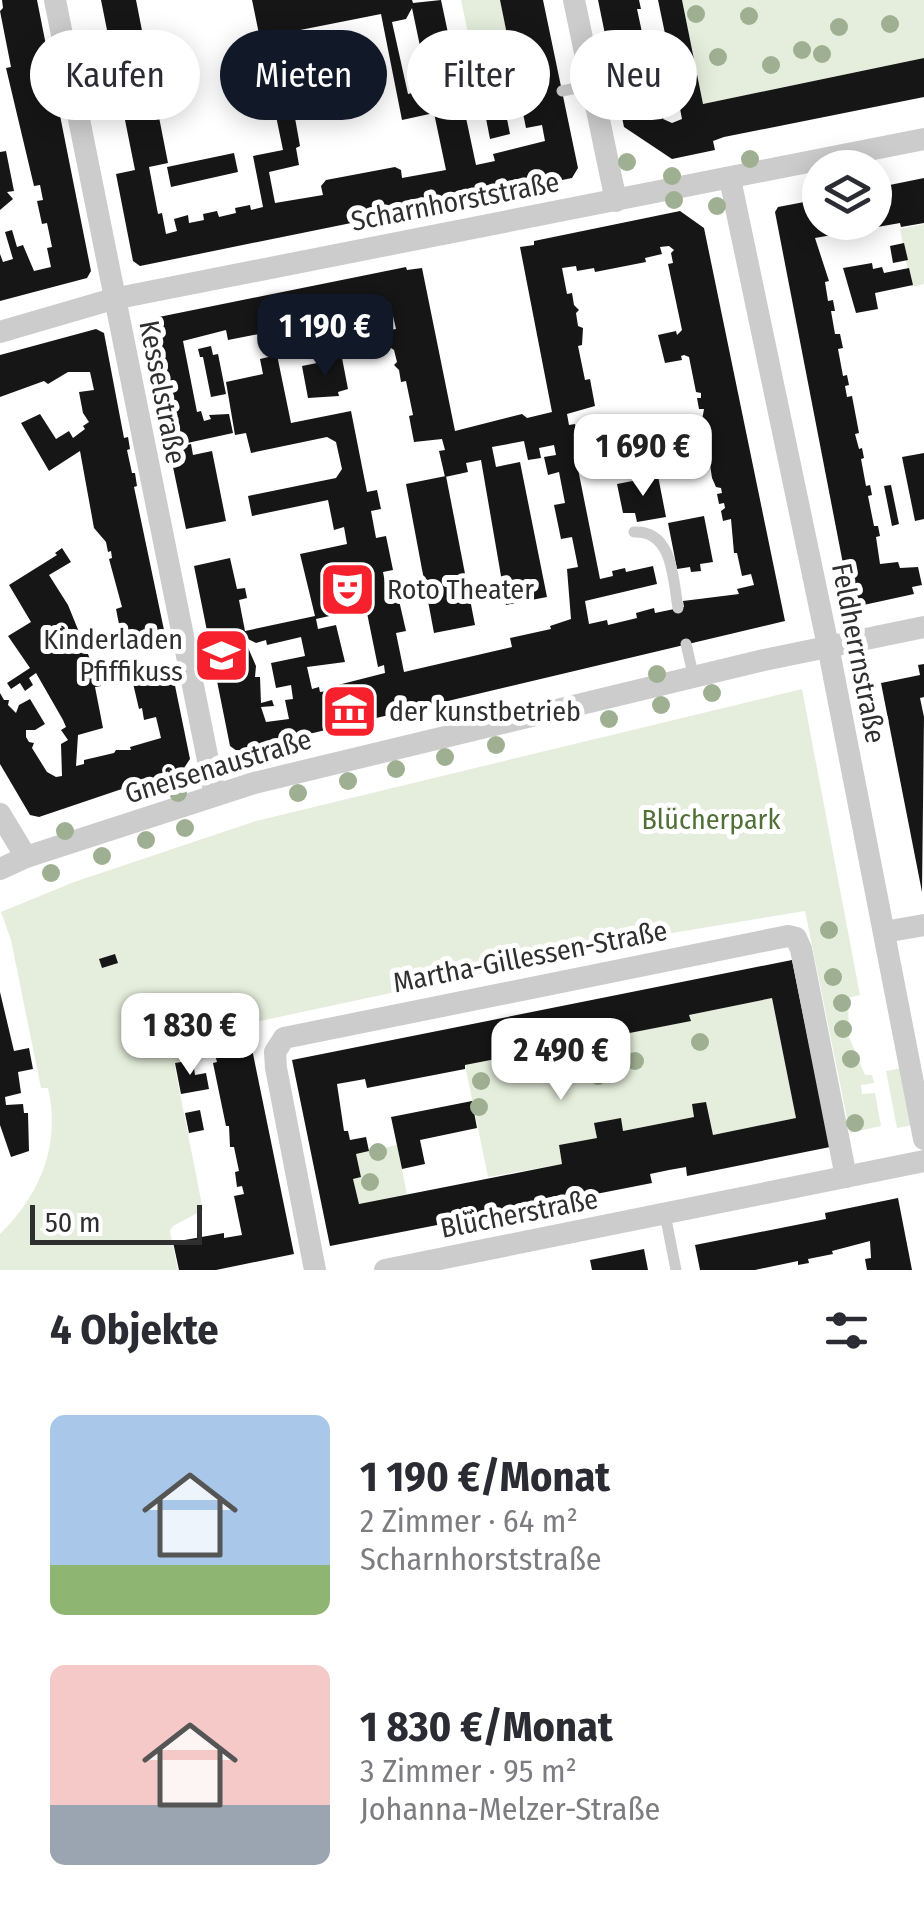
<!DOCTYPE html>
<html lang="de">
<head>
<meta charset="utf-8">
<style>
	:root { --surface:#fff; --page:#f2f2f3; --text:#2b2b33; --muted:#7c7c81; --accent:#111827 }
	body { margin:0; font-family:"Fira Sans Condensed",sans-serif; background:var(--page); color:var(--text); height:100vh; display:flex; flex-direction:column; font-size:38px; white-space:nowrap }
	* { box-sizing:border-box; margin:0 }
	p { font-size:32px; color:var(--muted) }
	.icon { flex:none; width:55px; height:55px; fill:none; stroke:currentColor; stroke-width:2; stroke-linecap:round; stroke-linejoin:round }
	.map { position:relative; height:1270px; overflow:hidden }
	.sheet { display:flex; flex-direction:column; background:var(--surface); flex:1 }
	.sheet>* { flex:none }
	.hud { position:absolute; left:30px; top:30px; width:865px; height:90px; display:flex; gap:20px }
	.tools { position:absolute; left:802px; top:150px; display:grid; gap:20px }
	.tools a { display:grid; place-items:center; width:90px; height:90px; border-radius:50%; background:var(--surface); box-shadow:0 5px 25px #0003; font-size:50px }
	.scale { position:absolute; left:30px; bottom:25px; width:172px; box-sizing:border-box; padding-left:10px; border:5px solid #2f2f2f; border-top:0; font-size:28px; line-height:35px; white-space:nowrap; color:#2f2f2f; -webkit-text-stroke:8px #fff; paint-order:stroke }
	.price { position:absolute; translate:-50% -85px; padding:0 22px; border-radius:20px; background:#fff; color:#222; font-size:32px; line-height:65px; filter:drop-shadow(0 2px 5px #0008) }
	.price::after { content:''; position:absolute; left:50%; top:60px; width:30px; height:22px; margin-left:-15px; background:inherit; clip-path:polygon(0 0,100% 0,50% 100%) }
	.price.selected { background:var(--accent); color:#fff }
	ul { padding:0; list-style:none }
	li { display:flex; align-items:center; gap:30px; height:250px; padding:0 50px }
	li span { display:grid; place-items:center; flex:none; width:280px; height:200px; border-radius:15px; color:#555 }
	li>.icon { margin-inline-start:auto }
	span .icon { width:120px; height:120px; fill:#fffc; stroke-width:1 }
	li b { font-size:42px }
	h2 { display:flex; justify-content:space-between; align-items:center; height:120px; padding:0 50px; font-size:42px }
	.tag { padding:0 35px; border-radius:45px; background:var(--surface); box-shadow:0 5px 25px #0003; font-size:35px; line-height:90px }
	.tag.selected { background:var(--accent); color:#fff }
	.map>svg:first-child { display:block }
</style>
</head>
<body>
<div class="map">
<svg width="924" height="1270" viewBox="0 0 924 1270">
	<rect width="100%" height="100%" fill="#fff"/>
	<g fill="#e5eedc">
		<polygon points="461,0 500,0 519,92 483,103"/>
		<polygon points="682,0 924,0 924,58 703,104"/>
		<polygon points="924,224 924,284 911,287 900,229"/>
		<path d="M802,689L860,995L848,998L849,1037L865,1075H872L874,1083L861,1085L862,1094L875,1093L881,1126L850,1133L805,911L666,934L246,1024L248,1039L174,1063L203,1210L173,1226L170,1231L178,1270H0V1234C40,1195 61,1145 48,1088H41L11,940L1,912L74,882L256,821Z"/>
		<polygon points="772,998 796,1118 713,1135 706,1102 693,1104 694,1117 623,1131 595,1123 597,1138 559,1145 562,1164 488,1177 465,1065 690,1021 689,1015"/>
		<polygon points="902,1068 913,1125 897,1128 886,1071"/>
		<polygon points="397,1145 407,1194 359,1204 353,1179 361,1177 356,1154"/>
	</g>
	<g fill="#161616" fill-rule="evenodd">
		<polygon points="2,0 37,0 91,271 87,278 0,301 0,254 3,262 13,259 5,232 12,230 17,247 23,245 34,271 51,267 47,248 52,247 47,223 42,224 37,201 43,200 40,185 34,186 6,68 11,67 0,11 3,8"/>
		<path d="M101,0H136L168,163L149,167L158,214L162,213L166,234L177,231L174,219L188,215L189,223L204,220L203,214L217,211L219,217L236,213L235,208L250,205L251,210L263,207L253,156L283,150L252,0H412L413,3L441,0L476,165L495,161L493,154L545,141L542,125L526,128L500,0H543L578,168L572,178L140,266L133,261L116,174L135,170ZM412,8L429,89L408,94L392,22L406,19ZM381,14L402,120L434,113L446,170L402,178L401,170L395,167L326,180L321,186L323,195L275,203L269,172L299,165L296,148L300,146L280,34Z"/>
		<polygon points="598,0 639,0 641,9 637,9 643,37 646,37 648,46 644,47 645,52 655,80 651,80 654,92 651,93 652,109 655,112 658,107 667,112 663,119 672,123 682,119 676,88 666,90 664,73 673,72 658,0 682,0 703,104 924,58 924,97 724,137 713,141 715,150 672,159 624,127"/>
		<polygon points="503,99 510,134 490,139 483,103"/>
		<polygon points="6,151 14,191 7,192 13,199 0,210 0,152"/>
		<polygon points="234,153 238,172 171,187 167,167"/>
		<polygon points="924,178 924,223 901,227 900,223 815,238 829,281 825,282 828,301 833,300 835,311 831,311 835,334 840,334 843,348 838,349 843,376 847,375 849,385 845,386 847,397 852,396 859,433 855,434 859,449 862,448 864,458 861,459 866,486 870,485 872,495 868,496 874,526 878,526 880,536 876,537 880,564 898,562 900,568 918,567 922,585 912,587 914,594 859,606 850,600 775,212 778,207 820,199 820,222 875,222 875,188"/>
		<path d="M680,211L704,228L785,621L237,751L230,746L194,566L230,558L237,589L245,588L247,598L239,600L245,631L315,616L300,554L347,544L344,527L334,530L328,500L252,516L248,496L336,478L342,469L336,442L327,437L251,453L246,433L235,435L226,382L263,374L260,359L277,355L291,423L351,411L367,492L377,490L381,509L371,511L376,538L386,536L393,570L383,572L388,598L398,596L406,631L396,633L404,672L512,647L510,638L551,629L550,626L571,619L567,569L578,567L572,537L561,539L554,505L565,503L559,472L548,475L544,457L556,455L554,445L539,448L541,458L528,460L524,441L492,447L496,467L520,462L547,597L506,605L481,460L466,463L468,472L445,477L439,451L445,450L442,439L414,442L409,416L413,415L406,381L401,382L399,370L394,365L397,362L394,350L391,348L390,330L396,329L390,303L377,306L378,312L361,315L363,320L295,332L294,327L228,340L226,330L183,341L197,412L201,411L204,421L211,419L209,415L229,414L233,433L169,447L144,320L406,267L407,270L422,268L455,431L522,414L527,418L552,412L520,247L534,245V241ZM669,246L674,250L671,253L673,263L668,264L682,330L677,335L676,331L658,335L665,363L682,360L681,356L684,355L689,357L696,392L701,393V398H697L699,409H704L701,426L706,438L712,478L716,487L721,488L722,493L717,494L719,504L724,503L725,508L721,511L723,521L731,519L734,553H737L742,576L751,574L754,585L737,589L739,594L683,601L684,607L655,613L654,608L636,613L637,618L608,625L607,620L589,624L585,601L657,584L653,566L626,572L625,568L612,571L613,576L600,579L578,469L654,454L651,436L580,450L575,424L569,425L567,414L595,406L590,379L585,380L578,346L582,345L583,328L578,326L576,313L579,310L574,305L572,293L567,294L562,268L576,266L577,271L594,268L595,272L646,262L645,258L662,254L660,247ZM366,608L378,667L384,665L385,673L326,688L327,691L320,692L319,687L312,689L307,667L345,662L336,625L318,629L316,619ZM301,637L305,656L271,663L276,688L291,685L293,699L285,700L289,719L266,722L261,707L274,706L272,700L261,703L260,677H255L256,666L246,643L248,639L256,643L266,640L267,645Z"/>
		<polygon points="904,243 908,260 893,263 890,246"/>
		<polygon points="872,263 873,269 882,267 884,273 909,268 913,285 875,293 878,309 856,313 843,268"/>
		<polygon points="96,329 104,333 124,438 128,437 130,449 127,450 132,473 135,473 137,486 134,487 164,630 122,639 116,609 122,607 109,559 112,558 111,551 108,552 106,542 94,528 80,451 49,471 21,423 40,414 56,439 69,431 73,438 85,429 83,426 89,422 83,413 79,392 94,390 90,372 68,372 48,384 44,381 0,397 0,355"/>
		<polygon points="211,346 213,355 218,354 226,394 211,397 203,357 200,357 198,349"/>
		<polygon points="342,358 348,389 338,392 339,396 308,398 302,366"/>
		<polygon points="191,444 193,455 212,451 226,521 186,529 169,448"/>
		<polygon points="924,453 924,519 915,521 902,457"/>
		<polygon points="446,476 475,625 434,633 406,484"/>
		<polygon points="658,476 666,517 637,522 635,513 623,513 617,484"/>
		<polygon points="891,485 899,524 892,526 884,486"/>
		<polygon points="704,516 713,562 700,564 701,571 691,572 690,567 677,569 668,523"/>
		<polygon points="62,548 71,562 49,575 68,605 101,686 95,687 103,728 78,735 76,766 84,764 84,760 114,753 116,750 131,750 130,747 161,738 156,717 144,720 142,708 139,709 132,679 172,671 190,759 184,768 39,817 30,815 0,764 0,693 4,700 9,700 8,705 16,713 19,705 30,699 45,724 35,730 26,730 26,737 29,742 34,743 32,748 47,772 56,777 62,776 61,744 68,740 61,730 66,727 63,720 36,673 29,678 33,685 25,691 20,683 11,689 7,683 30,668 8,636 31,622 9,585 57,555 55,553"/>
		<polygon points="924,664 924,697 920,698 924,717 922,892 881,683 920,675 918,665"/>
		<polygon points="115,954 118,963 102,968 99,959"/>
		<path d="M792,960L830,1147L687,1176L686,1167L669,1170L650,1174L652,1183L330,1246L292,1060ZM772,998L796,1118L713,1135L706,1102L692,1104L694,1117L623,1131L621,1118L594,1123L597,1138L559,1145L562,1164L359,1204L353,1179L361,1177L356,1154L369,1151L366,1137L350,1140L348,1131H344L337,1084L365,1079L367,1088L465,1069V1065L691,1021L689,1015Z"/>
		<polygon points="0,992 14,1051 29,1048 33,1069 18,1072 21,1093 5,1097 6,1105 23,1104 24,1113 28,1113 29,1151 11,1157 0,1125"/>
		<polygon points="251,1044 294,1254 216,1270 179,1270 173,1242 224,1233 224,1238 242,1235 234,1196 244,1194 242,1186 237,1187 235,1172 239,1171 234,1147 230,1147 229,1126 226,1126 213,1063 217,1062 214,1051"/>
		<polygon points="193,1060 195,1075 206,1073 209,1089 181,1094 175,1063"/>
		<polygon points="472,1101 477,1128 420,1140 425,1164 402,1169 391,1117"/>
		<polygon points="200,1110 204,1130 189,1133 185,1113"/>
		<polygon points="898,1198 912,1270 867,1270 865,1259 871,1258 870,1241 832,1251 833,1254 808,1259 809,1263 798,1265 798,1261 755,1270 700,1270 695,1245 826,1219 825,1213"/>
		<polygon points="644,1249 648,1270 592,1270 590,1260"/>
	</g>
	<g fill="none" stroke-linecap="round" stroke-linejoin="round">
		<g stroke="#ccc" stroke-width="11">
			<polyline points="562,91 591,85"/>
			<path d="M634,532C673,530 673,579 678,608"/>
			<polyline points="686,644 694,678"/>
			<polyline points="665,1214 676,1270"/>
		</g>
		<g stroke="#ccc" stroke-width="22">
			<polyline points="55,0 215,795"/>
			<polyline points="574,0 616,201"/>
			<polyline points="730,179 828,646 924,1139"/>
			<polyline points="0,332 113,299 924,139"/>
			<polyline points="0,814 26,857"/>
			<polyline points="0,869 26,857 254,783 764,660 924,627"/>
			<polyline points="884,932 924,925"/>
			<polyline points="315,1270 276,1068 275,1052 284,1038 788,936 796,938 801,949 846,1177"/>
			<polyline points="385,1270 924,1161"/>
		</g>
	</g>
	<g fill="#9fb092">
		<circle cx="696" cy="14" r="9"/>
		<circle cx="749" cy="16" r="9"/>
		<circle cx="890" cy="24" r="9"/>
		<circle cx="839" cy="27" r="9"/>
		<circle cx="802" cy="50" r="9"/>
		<circle cx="822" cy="54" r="9"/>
		<circle cx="718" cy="57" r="9"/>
		<circle cx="771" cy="65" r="9"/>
		<circle cx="750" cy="159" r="9"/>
		<circle cx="627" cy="162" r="9"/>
		<circle cx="672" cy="176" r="9"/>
		<circle cx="674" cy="200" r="9"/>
		<circle cx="717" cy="206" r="9"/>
		<circle cx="657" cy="674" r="9"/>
		<circle cx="712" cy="693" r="9"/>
		<circle cx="661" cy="705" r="9"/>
		<circle cx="609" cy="719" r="9"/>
		<circle cx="496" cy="745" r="9"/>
		<circle cx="445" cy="757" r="9"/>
		<circle cx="396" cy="769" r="9"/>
		<circle cx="348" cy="781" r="9"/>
		<circle cx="178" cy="793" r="9"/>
		<circle cx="298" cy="793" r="9"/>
		<circle cx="185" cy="828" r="9"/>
		<circle cx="65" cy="831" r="9"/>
		<circle cx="146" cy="840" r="9"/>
		<circle cx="102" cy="856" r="9"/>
		<circle cx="51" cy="873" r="9"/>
		<circle cx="829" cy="930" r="9"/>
		<circle cx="833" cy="977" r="9"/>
		<circle cx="842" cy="1003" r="9"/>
		<circle cx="843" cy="1029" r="9"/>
		<circle cx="700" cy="1042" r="9"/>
		<circle cx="851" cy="1059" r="9"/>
		<circle cx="635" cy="1061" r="9"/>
		<circle cx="598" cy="1076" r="9"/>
		<circle cx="481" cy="1081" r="9"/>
		<circle cx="479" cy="1107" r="9"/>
		<circle cx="855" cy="1123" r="9"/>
		<circle cx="378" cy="1152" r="9"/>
		<circle cx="370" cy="1182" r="9"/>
	</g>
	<defs>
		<symbol id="theatre-square" viewBox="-11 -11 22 22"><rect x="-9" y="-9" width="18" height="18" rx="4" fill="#f7212d" stroke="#fff"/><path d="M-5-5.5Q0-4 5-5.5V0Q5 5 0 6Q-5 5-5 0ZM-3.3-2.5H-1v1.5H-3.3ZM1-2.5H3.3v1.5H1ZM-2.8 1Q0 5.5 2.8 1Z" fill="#fff"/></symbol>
		<symbol id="school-square" viewBox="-11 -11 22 22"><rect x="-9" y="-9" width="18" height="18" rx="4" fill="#f7212d" stroke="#fff"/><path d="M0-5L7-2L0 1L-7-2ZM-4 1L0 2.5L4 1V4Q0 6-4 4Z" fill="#fff"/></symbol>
		<symbol id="museum-square" viewBox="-11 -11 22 22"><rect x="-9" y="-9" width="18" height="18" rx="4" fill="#f7212d" stroke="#fff"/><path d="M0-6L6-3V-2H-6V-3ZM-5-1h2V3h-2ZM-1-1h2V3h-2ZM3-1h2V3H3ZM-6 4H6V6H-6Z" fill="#fff"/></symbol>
	</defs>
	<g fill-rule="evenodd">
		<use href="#theatre-square" x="316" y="558" width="63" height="63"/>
		<use href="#school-square" x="190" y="624" width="63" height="63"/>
		<use href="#museum-square" x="318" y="680" width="63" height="63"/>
	</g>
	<g text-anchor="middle" stroke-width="10" stroke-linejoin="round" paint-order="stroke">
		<g font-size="28" fill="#2f2f2f" stroke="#fff">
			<text transform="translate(455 201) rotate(-11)" y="10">Scharnhorststraße</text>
			<text transform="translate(163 392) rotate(79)" y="10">Kesselstraße</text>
			<text transform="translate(859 653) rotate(79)" y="10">Feldherrnstraße</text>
			<text transform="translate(218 766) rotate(-17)" y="10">Gneisenaustraße</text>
			<text transform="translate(530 956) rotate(-11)" y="10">Martha-Gillessen-Straße</text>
			<text transform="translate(519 1213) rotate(-11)" y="10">Blücherstraße</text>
		</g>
		<g font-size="28" fill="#2f2f2f" stroke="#fff" text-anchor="start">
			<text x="387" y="599">Roto Theater</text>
			<text x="183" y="649" text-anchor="end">Kinderladen<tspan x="183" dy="32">Pfiffikuss</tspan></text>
			<text x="389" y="721">der kunstbetrieb</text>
		</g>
		<g font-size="28" fill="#517038" stroke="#fff">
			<text x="711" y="829">Blücherpark</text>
		</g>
	</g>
</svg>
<div class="tools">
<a><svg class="icon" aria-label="layers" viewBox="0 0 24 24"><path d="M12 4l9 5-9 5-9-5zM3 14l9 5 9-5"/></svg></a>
</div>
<div class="scale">50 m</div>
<b class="price selected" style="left:325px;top:379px">1 190 €</b>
<b class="price" style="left:643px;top:499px">1 690 €</b>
<b class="price" style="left:190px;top:1078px">1 830 €</b>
<b class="price" style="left:561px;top:1103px">2 490 €</b>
<div class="hud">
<a class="tag">Kaufen</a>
<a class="tag selected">Mieten</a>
<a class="tag">Filter</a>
<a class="tag">Neu</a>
</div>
</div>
<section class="sheet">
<h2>4 Objekte<svg class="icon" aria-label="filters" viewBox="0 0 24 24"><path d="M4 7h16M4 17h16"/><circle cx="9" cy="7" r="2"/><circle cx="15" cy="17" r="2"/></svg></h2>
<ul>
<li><span style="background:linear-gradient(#a9c7e8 75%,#8fb573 0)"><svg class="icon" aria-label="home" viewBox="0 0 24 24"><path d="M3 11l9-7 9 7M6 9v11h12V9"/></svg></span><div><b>1 190 €/Monat</b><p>2 Zimmer · 64 m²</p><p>Scharnhorststraße</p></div></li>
<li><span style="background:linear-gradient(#f6c9c9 70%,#9aa5b1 0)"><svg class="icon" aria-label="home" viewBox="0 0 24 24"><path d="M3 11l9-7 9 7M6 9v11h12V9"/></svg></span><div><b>1 830 €/Monat</b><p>3 Zimmer · 95 m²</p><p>Johanna-Melzer-Straße</p></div></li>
</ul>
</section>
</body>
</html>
